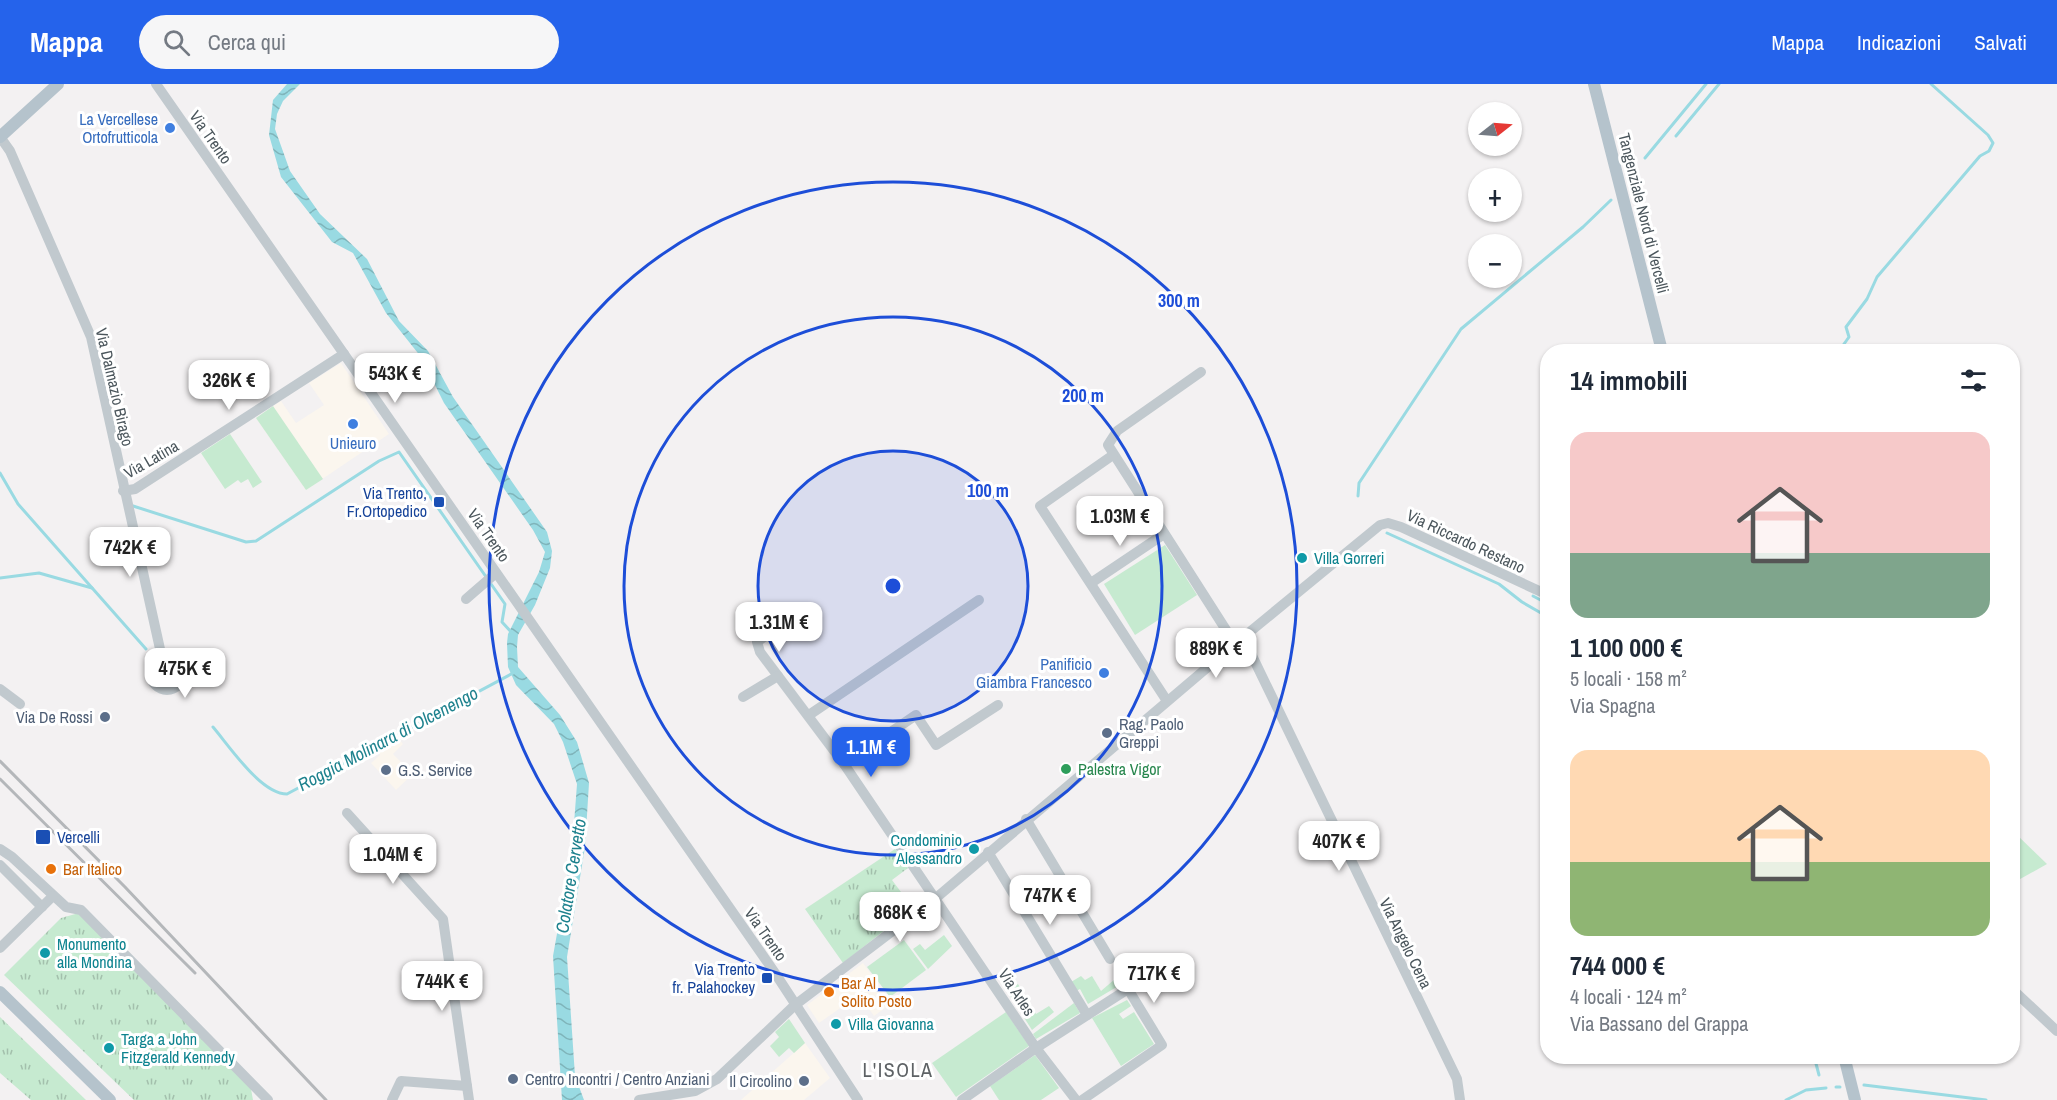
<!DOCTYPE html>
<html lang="it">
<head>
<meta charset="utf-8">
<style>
	:root { --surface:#fff; --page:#f6f6f7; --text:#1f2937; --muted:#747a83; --accent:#2563eb }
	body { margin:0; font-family:"Archivo Narrow",sans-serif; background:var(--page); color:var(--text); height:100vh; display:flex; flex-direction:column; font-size:22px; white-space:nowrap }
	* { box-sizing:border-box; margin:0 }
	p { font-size:20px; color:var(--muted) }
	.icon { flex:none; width:33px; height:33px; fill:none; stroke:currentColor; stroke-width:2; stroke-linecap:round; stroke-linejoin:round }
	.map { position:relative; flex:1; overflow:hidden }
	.drawer { position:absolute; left:1540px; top:260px; width:480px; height:720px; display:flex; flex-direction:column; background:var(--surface); border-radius:24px; box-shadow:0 2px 4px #0004 }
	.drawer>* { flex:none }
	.needle { width:39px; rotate:73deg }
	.tools { position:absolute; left:1468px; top:18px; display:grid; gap:12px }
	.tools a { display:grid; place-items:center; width:54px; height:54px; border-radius:50%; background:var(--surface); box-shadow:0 2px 4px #0004; font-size:30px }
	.price { position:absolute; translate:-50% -51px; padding:0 14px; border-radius:12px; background:#fff; color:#222; font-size:20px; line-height:39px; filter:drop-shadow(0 2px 3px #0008) }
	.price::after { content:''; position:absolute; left:50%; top:36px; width:18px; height:14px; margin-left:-9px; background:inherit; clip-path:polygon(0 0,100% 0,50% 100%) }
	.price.selected { background:var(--accent); color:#fff }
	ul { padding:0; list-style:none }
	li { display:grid; align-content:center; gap:12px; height:318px; padding:0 30px }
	li span { display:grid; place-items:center; height:186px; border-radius:18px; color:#555 }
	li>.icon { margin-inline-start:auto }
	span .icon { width:108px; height:108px; fill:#fffc; stroke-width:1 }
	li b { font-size:26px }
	h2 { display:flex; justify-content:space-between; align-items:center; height:72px; padding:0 30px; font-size:26px }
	header { display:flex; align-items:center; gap:36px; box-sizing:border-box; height:84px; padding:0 30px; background:var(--accent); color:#fff }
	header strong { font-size:28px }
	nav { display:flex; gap:33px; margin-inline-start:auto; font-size:21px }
	.search { width:420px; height:54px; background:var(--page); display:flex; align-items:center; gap:15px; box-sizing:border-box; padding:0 21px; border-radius:33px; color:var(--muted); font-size:22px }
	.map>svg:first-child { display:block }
</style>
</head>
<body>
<header>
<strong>Mappa</strong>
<div class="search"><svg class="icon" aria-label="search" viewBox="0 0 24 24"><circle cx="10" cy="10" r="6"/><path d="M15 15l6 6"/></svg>Cerca qui</div>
<nav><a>Mappa</a><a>Indicazioni</a><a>Salvati</a></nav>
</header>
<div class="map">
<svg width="2057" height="1016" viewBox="0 0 2057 1016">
	<defs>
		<pattern id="park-tufts" width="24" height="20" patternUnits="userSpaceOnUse" patternTransform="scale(1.5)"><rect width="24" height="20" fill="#c6ead0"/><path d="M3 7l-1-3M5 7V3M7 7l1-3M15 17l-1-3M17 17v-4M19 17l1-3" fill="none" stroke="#a3c0ac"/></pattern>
		<pattern id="water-waves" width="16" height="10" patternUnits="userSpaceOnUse" patternTransform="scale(1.5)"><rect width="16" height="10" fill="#99dae2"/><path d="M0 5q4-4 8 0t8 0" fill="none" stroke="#7fb4ba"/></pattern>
	</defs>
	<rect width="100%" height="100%" fill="#f3f1f2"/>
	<g fill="#fbf6ee">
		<polygon points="341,279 389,350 306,406 256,334 281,317 296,339 324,321 309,299"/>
		<polygon points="399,655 403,660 393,670 413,690 396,706 371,679 380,671 377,666"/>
		<polygon points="863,879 892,919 874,932 859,911 819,939 807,921"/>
		<polygon points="805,959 830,994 804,1016 741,1016"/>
	</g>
	<g fill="#c6ead0">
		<polygon points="273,322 323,395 306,406 256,334"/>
		<polygon points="230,350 262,398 253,404 248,395 241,399 238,396 225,405 201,369"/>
		<polygon points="1165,461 1197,511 1135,551 1104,500"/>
		<polygon points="2013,747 2047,780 2013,799"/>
		<polygon points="944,851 952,862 928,885 913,865 920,860 925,866"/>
		<polygon points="904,856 926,886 890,913 867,883"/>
		<polygon points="1081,892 1085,896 1092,892 1101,907 1115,895 1120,901 1088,920 1080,905 1076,907 1071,898"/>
		<polygon points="1018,900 1036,930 1049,922 1054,928 1032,946 1007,907"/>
		<polygon points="1127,916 1131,922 1119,930 1123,935 1134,928 1154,960 1121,982 1092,934"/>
		<polygon points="1074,919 1080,929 1036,955 1033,950"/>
		<polygon points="1006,928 1029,962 956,1013 932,979"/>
		<polygon points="789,935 805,959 794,969 789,964 779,973 770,962 779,953 775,948"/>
		<polygon points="1035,971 1059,1004 1041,1016 999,1016 990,1002"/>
	</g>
	<g fill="url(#park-tufts)">
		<polygon points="895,765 908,784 892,796 913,824 843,879 805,825"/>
		<polygon points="79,829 251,1005 253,1016 134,1016 4,891 61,834"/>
		<polygon points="0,933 86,1016 31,1016 0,989"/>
	</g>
	<polygon fill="url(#water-waves)" points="287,0 300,0 283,17 277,30 275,45 290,87 320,130 367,175 399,237 428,267 453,313 547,448 552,467 550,484 535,521 518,551 517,563 518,583 560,631 577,658 589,699 585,763 567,873 575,992 584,1016 562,1016 553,872 572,766 577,700 563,658 554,640 516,601 508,583 507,559 508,550 539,488 545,468 533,446 444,319 421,273 386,229 353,169 332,158 281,93 269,51 273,16"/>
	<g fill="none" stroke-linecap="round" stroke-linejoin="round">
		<g stroke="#99dae2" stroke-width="3">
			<polyline points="1676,52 1719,0"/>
			<polyline points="1645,74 1706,0"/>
			<polyline points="1629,94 1633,89"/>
			<polyline points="1839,267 1849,253 1846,243 1867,215 1877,193 1980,72 1989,67 1993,59 1988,51 1931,0"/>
			<polyline points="0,389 18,420 146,565"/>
			<polyline points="1358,412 1359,399 1461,245 1583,143 1611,116"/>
			<polyline points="133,422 246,458 256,457 379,377 399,368 505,520 502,538 512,549"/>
			<polyline points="1387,449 1499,500 1522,518 1548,533"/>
			<polyline points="0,494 39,489 92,504"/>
			<polyline points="1533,512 1548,520"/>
			<path d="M213,643C230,663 261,710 287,710L515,588"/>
			<polyline points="1814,972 1819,991"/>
			<polyline points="1864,1001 1986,1016"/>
			<polyline points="1836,1003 1840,1003"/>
			<polyline points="1786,1016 1806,1006 1826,1004"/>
		</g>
		<g stroke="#c1c9ce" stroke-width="10">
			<polyline points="156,0 775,889 858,1016"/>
			<polyline points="0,53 10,67 91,253 162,574"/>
			<polyline points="1201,288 1117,347 1108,361 1235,560"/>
			<polyline points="1113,371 1040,422 1167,617"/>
			<polyline points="123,407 135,405 344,270"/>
			<polyline points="1091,499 1164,450"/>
			<polyline points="466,515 496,489"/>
			<polyline points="777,544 757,558 760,568 844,680 1036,964 1076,1016"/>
			<polyline points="1243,553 1457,995 1460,1016"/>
			<circle cx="167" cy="590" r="16"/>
			<polyline points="0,605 20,620"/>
			<polyline points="743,613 778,592"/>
			<polyline points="809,631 979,516"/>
			<polyline points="844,680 916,631 936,661 998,621"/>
			<polyline points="347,729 443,835 469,1016"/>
			<polyline points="1026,735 1110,875"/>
			<polyline points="0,765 12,773 66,823 81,826 268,1016"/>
			<polyline points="988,768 1087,931"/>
			<polyline points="0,781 42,823"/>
			<polyline points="0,864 53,812"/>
			<polyline points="2013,906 2057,947"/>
			<polyline points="392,1016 401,997 467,1002"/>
			<polyline points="639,1016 695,1007 717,995 795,921 936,814 1235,560 1380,441 1388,439 1401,443 1548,511"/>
			<polyline points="962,1016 1036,964 1128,905 1162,961 1082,1016"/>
		</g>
		<g stroke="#b5c3cc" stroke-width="12">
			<polyline points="1594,0 1662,267"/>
			<polyline points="0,53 58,0"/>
			<polyline points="0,908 110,1016"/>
			<polyline points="1844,972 1855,1016"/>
		</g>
		<g stroke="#b4b7ba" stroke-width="3">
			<polyline points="0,677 125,803 326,1016"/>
			<polyline points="0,695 195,889"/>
		</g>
	</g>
	<circle cx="893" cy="502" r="135" fill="#1d4ed8" fill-opacity=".12"/>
	<g fill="none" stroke="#1d4ed8" stroke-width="3">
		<circle cx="893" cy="502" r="135"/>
		<circle cx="893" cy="502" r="269"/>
		<circle cx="893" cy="502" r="404"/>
	</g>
	<g fill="#3f7fe0" stroke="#fff" stroke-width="2">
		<circle cx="170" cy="44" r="6"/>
		<circle cx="353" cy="340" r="6"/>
		<circle cx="1104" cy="589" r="6"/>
	</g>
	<g fill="#1a4fb4" stroke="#fff" stroke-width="2">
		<rect x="433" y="412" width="12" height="12" rx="3"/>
		<rect x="35" y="745" width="16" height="16" rx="3"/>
		<rect x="761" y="888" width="12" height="12" rx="3"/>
	</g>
	<g fill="#0f9aa8" stroke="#fff" stroke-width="2">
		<circle cx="1302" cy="474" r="6"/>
		<circle cx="974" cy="765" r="6"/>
		<circle cx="45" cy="869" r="6"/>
		<circle cx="836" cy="940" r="6"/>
		<circle cx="109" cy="964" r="6"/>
	</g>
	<g fill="#5c6f8a" stroke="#fff" stroke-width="2">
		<circle cx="105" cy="633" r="6"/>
		<circle cx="1107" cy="649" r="6"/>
		<circle cx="386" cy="686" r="6"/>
		<circle cx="513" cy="995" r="6"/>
		<circle cx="804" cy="997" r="6"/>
	</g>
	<circle fill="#2e9e5b" stroke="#fff" stroke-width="2" cx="1066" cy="685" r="6"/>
	<g fill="#e8710a" stroke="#fff" stroke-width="2">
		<circle cx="51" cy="785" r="6"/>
		<circle cx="829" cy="908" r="6"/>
	</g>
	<g text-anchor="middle" stroke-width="6" stroke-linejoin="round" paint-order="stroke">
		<g font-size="16" fill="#366cbe" stroke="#fff" text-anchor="end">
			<text x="158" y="41">La Vercellese<tspan x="158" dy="18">Ortofrutticola</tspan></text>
			<text x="353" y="365" text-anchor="middle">Unieuro</text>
			<text x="1092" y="586">Panificio<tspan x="1092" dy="18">Giambra Francesco</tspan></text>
		</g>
		<g font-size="16" fill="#4b565c" stroke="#fff">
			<text transform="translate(211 53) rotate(55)" y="6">Via Trento</text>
			<text transform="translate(1644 129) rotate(76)" y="6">Tangenziale Nord di Vercelli</text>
			<text transform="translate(115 303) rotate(77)" y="6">Via Dalmazio Birago</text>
			<text transform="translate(151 375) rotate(-30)" y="6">Via Latina</text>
			<text transform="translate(489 451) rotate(55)" y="6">Via Trento</text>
			<text transform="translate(1466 457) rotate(25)" y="6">Via Riccardo Restano</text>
			<text transform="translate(766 850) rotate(55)" y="6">Via Trento</text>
			<text transform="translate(1406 859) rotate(64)" y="6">Via Angelo Cena</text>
			<text transform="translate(1017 908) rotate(57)" y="6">Via Arles</text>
		</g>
		<g font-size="16" fill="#164399" stroke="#fff" text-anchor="end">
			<text x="427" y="415">Via Trento,<tspan x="427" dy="18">Fr.Ortopedico</tspan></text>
			<text x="57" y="759" text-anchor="start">Vercelli</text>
			<text x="755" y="891">Via Trento<tspan x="755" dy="18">fr. Palahockey</tspan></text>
		</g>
		<g font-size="16" fill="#0d838f" stroke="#fff" text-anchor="start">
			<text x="1314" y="480">Villa Gorreri</text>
			<text x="962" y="762" text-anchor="end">Condominio<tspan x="962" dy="18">Alessandro</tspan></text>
			<text x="57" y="866">Monumento<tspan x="57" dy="18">alla Mondina</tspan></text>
			<text x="848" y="946">Villa Giovanna</text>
			<text x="121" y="961">Targa a John<tspan x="121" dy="18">Fitzgerald Kennedy</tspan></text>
		</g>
		<g font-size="16" fill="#4e5e75" stroke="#fff" text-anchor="start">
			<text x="93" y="639" text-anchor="end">Via De Rossi</text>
			<text x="1119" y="646">Rag. Paolo<tspan x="1119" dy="18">Greppi</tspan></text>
			<text x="398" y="692">G.S. Service</text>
			<text x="525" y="1001">Centro Incontri / Centro Anziani</text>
			<text x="792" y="1003" text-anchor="end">Il Circolino</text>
		</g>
		<g font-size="16" fill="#27864d" stroke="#fff" text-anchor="start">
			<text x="1078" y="691">Palestra Vigor</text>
		</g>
		<g font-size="16" fill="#c56008" stroke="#fff" text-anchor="start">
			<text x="63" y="791">Bar Italico</text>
			<text x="841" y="905">Bar Al<tspan x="841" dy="18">Solito Posto</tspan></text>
		</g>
		<g font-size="18" font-style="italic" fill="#1e828e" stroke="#fff">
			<text transform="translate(388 655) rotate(-28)" y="6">Roggia Molinara di Olcenengo</text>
			<text transform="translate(571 792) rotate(-81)" y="6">Colatore Cervetto</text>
		</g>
		<g font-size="20" letter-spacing="1.5" fill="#5e6265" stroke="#fff">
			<text x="898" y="993">L'ISOLA</text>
		</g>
	</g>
	<circle cx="893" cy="502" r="9" fill="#1d4ed8" stroke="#fff" stroke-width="3"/>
	<g font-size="18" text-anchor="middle" font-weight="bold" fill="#1d4ed8" stroke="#fff" stroke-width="6" stroke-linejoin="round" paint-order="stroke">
		<text x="1179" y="223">300 m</text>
		<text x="1083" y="318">200 m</text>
		<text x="988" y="413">100 m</text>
	</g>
</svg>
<div class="tools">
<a><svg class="needle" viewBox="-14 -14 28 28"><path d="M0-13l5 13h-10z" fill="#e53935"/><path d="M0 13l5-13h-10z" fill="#747a83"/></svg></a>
<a>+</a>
<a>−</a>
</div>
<b class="price" style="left:395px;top:320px">543K €</b>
<b class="price" style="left:229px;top:327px">326K €</b>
<b class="price" style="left:1120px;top:463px">1.03M €</b>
<b class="price" style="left:130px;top:494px">742K €</b>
<b class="price" style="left:779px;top:569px">1.31M €</b>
<b class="price" style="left:1216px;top:595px">889K €</b>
<b class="price" style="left:185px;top:615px">475K €</b>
<b class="price selected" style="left:871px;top:694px">1.1M €</b>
<b class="price" style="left:1339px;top:788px">407K €</b>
<b class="price" style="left:393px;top:801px">1.04M €</b>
<b class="price" style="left:1050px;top:842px">747K €</b>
<b class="price" style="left:900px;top:859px">868K €</b>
<b class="price" style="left:1154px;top:920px">717K €</b>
<b class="price" style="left:442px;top:928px">744K €</b>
<section class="drawer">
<h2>14 immobili<svg class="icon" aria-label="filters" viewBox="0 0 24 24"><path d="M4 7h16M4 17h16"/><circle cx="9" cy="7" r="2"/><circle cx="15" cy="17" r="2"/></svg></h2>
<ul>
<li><span style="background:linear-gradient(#f6c9c9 65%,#7fa58c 0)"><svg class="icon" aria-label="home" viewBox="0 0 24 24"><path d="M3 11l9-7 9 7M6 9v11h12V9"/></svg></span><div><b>1 100 000 €</b><p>5 locali · 158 m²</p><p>Via Spagna</p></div></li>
<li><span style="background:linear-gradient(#ffd9b3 60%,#8fb573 0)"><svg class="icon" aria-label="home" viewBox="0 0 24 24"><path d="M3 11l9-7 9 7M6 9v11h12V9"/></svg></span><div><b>744 000 €</b><p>4 locali · 124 m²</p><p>Via Bassano del Grappa</p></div></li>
</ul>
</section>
</div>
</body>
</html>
